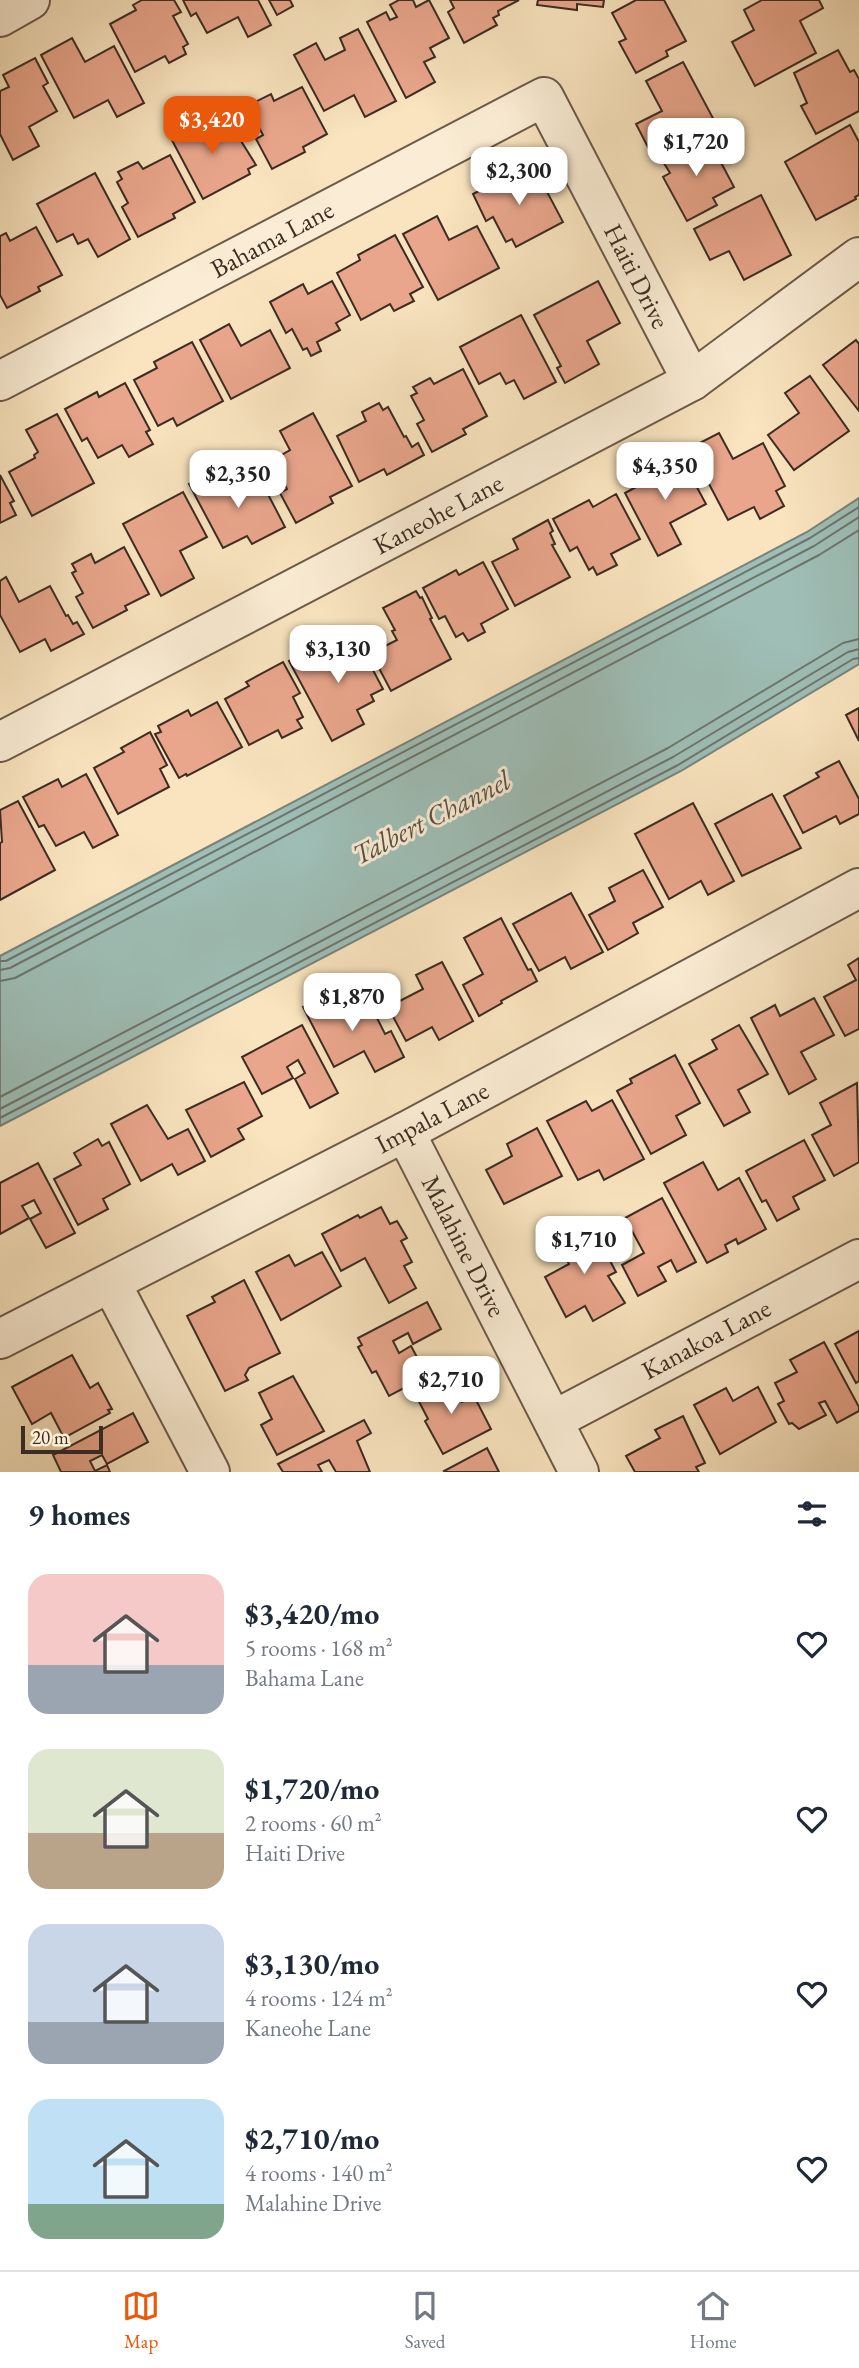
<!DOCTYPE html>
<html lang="en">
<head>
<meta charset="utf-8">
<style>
	:root { --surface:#fff; --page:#f6f6f7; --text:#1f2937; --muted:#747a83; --line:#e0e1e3; --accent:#ea580c }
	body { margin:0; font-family:"EB Garamond",serif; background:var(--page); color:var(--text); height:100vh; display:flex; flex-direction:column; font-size:26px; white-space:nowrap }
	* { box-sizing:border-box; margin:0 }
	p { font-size:23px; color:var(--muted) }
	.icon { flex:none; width:38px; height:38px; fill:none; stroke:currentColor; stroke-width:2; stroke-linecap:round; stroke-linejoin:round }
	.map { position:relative; height:1472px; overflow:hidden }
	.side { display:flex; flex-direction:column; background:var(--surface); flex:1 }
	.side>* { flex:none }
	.scale { position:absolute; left:21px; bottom:18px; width:82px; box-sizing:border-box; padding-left:7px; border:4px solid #3c2c22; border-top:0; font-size:19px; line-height:24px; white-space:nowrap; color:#3c2c22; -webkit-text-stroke:5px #fbedd5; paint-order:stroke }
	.price { position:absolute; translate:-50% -60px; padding:0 16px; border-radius:14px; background:#fff; color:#222; font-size:23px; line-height:46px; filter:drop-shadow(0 2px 4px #0008) }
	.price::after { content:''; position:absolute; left:50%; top:42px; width:21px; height:16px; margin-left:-10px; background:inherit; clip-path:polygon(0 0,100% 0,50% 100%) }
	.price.on { background:var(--accent); color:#fff }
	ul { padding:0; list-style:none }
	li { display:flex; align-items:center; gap:21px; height:175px; padding:0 28px }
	li span { display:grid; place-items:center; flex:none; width:196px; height:140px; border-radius:21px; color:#555 }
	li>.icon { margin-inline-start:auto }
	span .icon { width:84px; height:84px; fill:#fffc; stroke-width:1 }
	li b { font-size:30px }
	h2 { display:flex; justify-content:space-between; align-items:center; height:84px; padding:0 28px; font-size:30px }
	.dock { display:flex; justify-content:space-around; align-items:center; height:98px; border-top:2px solid var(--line); background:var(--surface); font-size:19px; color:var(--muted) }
	.dock a { display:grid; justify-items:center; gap:4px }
	.dock .on { color:var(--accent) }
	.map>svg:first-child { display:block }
</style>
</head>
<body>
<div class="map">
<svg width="859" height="1472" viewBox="0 0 859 1472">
	<rect width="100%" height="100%" fill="#f9e4bf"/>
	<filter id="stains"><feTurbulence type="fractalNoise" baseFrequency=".00286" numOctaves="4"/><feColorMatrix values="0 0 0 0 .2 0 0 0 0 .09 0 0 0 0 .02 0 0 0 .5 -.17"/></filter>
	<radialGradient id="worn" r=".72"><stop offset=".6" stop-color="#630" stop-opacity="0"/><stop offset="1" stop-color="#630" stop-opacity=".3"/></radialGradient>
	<polygon fill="#9ebeb6" stroke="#77847b" stroke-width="2" points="859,498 859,664 681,771 0,1126 0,956 807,532"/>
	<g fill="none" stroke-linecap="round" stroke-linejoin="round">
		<g stroke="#6d756c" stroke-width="2">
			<polyline points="0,961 6,961 810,538 859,507"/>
			<polyline points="0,970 10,968 814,546 859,517"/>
			<polyline points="0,981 15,978 819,555 859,530"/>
			<polyline points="0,1097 668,748 843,643 859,639"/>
			<polyline points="0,1109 673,757 848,652 859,649"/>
			<polyline points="0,1118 678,765 853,659 859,658"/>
		</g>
	</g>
	<g fill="#e9a68c" stroke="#3c2c22" stroke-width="2">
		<polygon points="142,0 174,0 181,12 173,16 188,44 183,47 186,54 169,63 165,56 135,72 110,24 136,10 133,5"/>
		<polygon points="183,0 258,0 271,25 248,37 238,17 207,33 196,13 191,16"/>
		<polygon points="269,0 290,0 293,6 277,15"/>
		<polygon points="399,0 413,0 416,7 429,0 449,38 430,48 435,57 424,62 435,82 406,98 367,22 386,12 390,20 397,17 390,5"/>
		<polygon points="450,0 519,0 498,11 499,15 493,18 497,25 464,43 448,12 454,8"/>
		<polygon points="538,0 604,0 603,7 577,4 577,10 537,5"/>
		<polygon points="636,0 664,0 686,41 666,51 668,56 636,73 619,42 626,39 612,13"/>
		<polygon points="762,0 819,0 823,8 800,21 816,53 755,86 732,42 754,30 744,10"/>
		<polygon points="358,29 396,101 365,117 354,95 324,111 294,55 316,43 325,60 345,50 340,38"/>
		<polygon points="72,38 85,62 114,46 144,103 117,117 108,100 74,118 41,55"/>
		<polygon points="838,50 850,72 854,70 859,79 859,111 816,134 801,106 807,103 794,73"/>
		<polygon points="35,58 48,83 43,86 57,111 29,127 39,146 13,160 0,134 0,91 9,87 3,75"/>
		<polygon points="683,62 715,122 652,155 636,124 662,111 646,81"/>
		<polygon points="302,87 327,134 303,147 305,152 272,169 256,139 263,135 252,114 255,111 251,104 271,94 274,101"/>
		<polygon points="186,116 200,141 236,121 245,139 241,141 256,165 248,169 250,174 203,199 165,127"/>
		<polygon points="850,125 859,142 859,195 855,197 856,199 816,220 785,162"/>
		<polygon points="707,136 734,187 713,198 717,205 687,221 663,177 670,173 662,160"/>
		<polygon points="170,155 195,202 173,214 175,218 138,237 122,207 128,203 117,182 122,179 118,172 138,162 143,169"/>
		<polygon points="535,169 563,222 516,247 512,239 506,242 493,217 486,221 473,194 509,175 513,181"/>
		<polygon points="95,173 130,239 98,257 88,239 78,244 73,234 57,242 37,204"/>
		<polygon points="761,195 791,255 744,280 729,251 710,260 694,229"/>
		<polygon points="437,216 449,240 477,226 499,268 438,300 403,234"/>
		<polygon points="36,227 62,275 38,287 40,291 7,308 0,295 0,236 6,233 10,241"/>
		<polygon points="395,235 423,287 410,294 414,301 394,311 390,304 361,320 337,273 360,260 358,255"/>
		<polygon points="332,281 350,315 336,323 340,330 317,342 321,351 311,356 307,348 303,350 292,329 286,333 270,302 303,284 308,294"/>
		<polygon points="598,281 620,323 587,341 599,364 565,383 557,368 561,366 534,315"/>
		<polygon points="521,315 556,382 524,399 514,380 506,384 500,373 479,384 460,347"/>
		<polygon points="229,324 241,346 270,330 290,368 231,399 200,340"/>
		<polygon points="856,340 859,344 859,411 823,365"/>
		<polygon points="192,342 223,401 177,426 173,418 158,426 134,380 157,368 154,362"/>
		<polygon points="463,369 487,416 463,429 466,434 432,452 417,424 424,420 411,396 417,393 413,387 430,378 434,384"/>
		<polygon points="810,376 849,431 794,470 768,435 799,413 785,393"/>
		<polygon points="125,383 150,430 146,432 153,444 129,457 122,445 98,458 87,438 82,441 65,409 97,392 99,397"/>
		<polygon points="379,403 383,410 388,407 404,437 406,436 412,447 418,443 424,455 387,475 384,469 359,482 337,436 366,421 362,412"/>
		<polygon points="313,413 352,486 330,497 333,503 296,523 280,493 287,489 276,467 282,464 278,457 290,450 280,431"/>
		<polygon points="57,414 94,483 32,516 9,472 35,458 34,455 38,452 26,430"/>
		<polygon points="719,433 733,459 763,443 785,486 776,491 784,506 760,519 754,507 728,520 690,448"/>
		<polygon points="679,454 706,504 670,523 681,544 658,556 625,493 651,479 647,471"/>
		<polygon points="211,472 222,494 258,475 285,527 252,544 247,536 223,548 189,484"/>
		<polygon points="0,475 14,501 10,503 16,515 0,523"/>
		<polygon points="183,492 207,537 180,551 194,578 161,596 123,524"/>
		<polygon points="616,494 640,539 611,554 617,565 597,575 593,567 589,570 577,547 570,551 553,519 589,500 593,507"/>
		<polygon points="548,520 553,531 550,533 555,544 552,545 570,577 515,606 492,562 518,549 513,539"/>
		<polygon points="124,547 149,594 125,606 127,610 93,628 76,597 83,593 72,573 76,571 72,564 91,554 95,563"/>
		<polygon points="483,562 508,609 481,624 485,632 468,641 463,633 456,637 445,616 439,619 423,588 456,570 459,575"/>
		<polygon points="6,577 19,602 50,586 66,616 68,615 73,624 77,622 84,634 51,651 45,639 20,652 0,615 0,581"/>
		<polygon points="416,591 420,598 422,597 432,618 430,619 451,659 391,691 371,653 397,640 392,631 395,630 383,608"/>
		<polygon points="355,636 383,689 371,695 374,701 357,710 364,724 332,741 289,661 318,646 322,654"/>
		<polygon points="283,662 300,693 293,697 303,717 297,720 302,728 282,738 278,730 249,745 225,699 249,686 246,682"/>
		<polygon points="217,702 242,747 187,776 186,774 179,778 155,734 161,732 158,726 188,710 191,716"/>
		<polygon points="859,708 859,741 846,715"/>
		<polygon points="150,732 167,765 160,769 169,787 118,814 94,768 124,752 121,748"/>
		<polygon points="839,761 859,799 859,814 840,824 836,816 803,833 784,796 819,777 816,773"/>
		<polygon points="86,774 118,835 93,848 84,832 56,846 44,825 39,827 23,797 58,779 62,787"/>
		<polygon points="772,794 801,848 742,876 715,824"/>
		<polygon points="18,801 55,870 0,900 0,843 2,842 0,810"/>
		<polygon points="693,803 734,881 708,895 701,881 669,899 635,834"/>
		<polygon points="643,870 663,907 633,923 638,933 608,950 589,915 615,901 609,888"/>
		<polygon points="571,893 603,952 571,969 565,957 539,971 513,924"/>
		<polygon points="501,918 528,970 531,969 537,981 501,1001 502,1003 479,1016 463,985 483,974 464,938"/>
		<polygon points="859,958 859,1029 845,1036 824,997 856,980 848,965"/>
		<polygon points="442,962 473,1021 439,1040 432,1027 406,1041 388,1007 423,989 416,975"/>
		<polygon points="332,992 345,1015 369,1002 385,1034 391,1031 404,1057 375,1072 364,1051 334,1067 303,1007"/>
		<polygon points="814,998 834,1035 801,1052 816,1079 789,1094 751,1018 775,1005 780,1016"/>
		<polygon points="302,1025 338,1093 310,1108 295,1079 305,1073 298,1060 287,1067 293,1078 262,1094 242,1057"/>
		<polygon points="739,1025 768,1074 738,1090 750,1112 724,1126 689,1064 717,1049 712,1040"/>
		<polygon points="675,1055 700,1103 676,1116 686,1135 651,1154 617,1091 632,1083 630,1079"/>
		<polygon points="244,1082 262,1116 238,1129 244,1139 211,1157 186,1110"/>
		<polygon points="857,1083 859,1162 834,1176 812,1135 831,1125 820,1103"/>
		<polygon points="612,1100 644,1159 604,1180 599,1170 578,1180 547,1121 586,1101 592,1111"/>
		<polygon points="147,1105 168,1139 188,1129 205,1161 178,1175 172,1164 141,1181 111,1124"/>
		<polygon points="537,1128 562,1176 504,1204 486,1170 512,1156 507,1144"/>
		<polygon points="98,1139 102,1146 109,1142 130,1184 103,1199 108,1209 78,1225 54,1179 81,1165 74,1153"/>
		<polygon points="804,1140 825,1180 793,1197 799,1209 777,1221 766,1200 762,1202 746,1171"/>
		<polygon points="703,1162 718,1190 739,1178 766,1229 738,1244 736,1239 725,1245 728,1252 707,1263 664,1183"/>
		<polygon points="38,1163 75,1233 46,1248 30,1219 41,1213 34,1200 22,1206 29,1218 0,1234 0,1183"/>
		<polygon points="662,1198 696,1262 677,1272 671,1260 658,1267 666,1281 638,1296 622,1265 644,1253 625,1218"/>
		<polygon points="381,1207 390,1224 397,1221 407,1238 401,1241 412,1262 404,1266 416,1288 389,1303 365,1258 341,1271 322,1234 358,1215 360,1218"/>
		<polygon points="590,1222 602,1246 593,1251 598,1260 607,1255 616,1272 608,1276 625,1303 593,1321 585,1306 566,1317 545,1277 569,1264 556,1240"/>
		<polygon points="322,1252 341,1286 281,1320 256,1272 289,1255 295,1266"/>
		<polygon points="244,1280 280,1353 249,1368 245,1375 248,1380 225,1391 187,1316 215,1302 212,1297"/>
		<polygon points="427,1302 441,1329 413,1344 408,1333 393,1341 399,1353 411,1346 427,1376 389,1396 376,1371 372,1373 358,1347 362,1345 358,1338"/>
		<polygon points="859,1331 859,1381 856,1383 835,1344"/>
		<polygon points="824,1342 859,1407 859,1411 837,1423 825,1401 819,1403 826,1415 799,1429 792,1423 789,1424 778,1404 784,1401 775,1383 797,1372 790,1360"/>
		<polygon points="72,1355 90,1388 98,1383 112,1409 108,1410 110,1413 64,1438 51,1413 32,1424 12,1387"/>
		<polygon points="293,1376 324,1431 277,1455 261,1425 272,1419 259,1393"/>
		<polygon points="448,1377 462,1402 474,1396 491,1429 443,1454 425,1421 428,1419 415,1394"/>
		<polygon points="758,1387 776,1422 720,1454 694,1405 726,1388 733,1401"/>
		<polygon points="133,1413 148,1442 107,1464 102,1455 90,1461 95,1471 107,1465 110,1472 61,1472 53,1455"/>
		<polygon points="683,1416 705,1463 696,1467 699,1472 635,1472 626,1456 660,1438 655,1430"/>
		<polygon points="364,1420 371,1433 357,1441 370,1472 336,1472 329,1460 318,1465 322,1472 283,1472 278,1464"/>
		<polygon points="487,1448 499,1472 445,1472 444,1471"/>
	</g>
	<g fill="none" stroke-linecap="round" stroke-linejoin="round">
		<defs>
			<g id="minor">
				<polyline points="0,17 30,0"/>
				<polyline points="0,381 544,97 692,381"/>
				<polyline points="0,742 692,381 859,257"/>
				<polyline points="405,1132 579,1472"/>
				<polyline points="111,1283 210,1472"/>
				<polyline points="0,1339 405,1132 859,888"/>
				<polyline points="554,1420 859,1259"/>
			</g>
		</defs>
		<use href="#minor" stroke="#6b5a49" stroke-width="42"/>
		<use href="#minor" stroke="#fbedd5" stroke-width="38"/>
	</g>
	<g text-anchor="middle" stroke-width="6" stroke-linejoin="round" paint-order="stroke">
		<g font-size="26" fill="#3c2c22" stroke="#fbedd5">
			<text transform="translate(272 239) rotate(-28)" y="9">Bahama Lane</text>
			<text transform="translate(637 276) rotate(63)" y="9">Haiti Drive</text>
			<text transform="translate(438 514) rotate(-28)" y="9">Kaneohe Lane</text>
			<text transform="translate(432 1117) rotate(-28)" y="9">Impala Lane</text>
			<text transform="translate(464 1246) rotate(63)" y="9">Malahine Drive</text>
			<text transform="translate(706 1339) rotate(-28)" y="9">Kanakoa Lane</text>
		</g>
		<g font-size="28" font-style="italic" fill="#545047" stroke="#fbedd5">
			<text transform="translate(431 817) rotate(-27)" y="10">Talbert Channel</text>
		</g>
	</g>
	<rect width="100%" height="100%" filter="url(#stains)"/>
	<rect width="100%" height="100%" fill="url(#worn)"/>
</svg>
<div class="scale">20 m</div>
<b class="price on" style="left:212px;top:156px">$3,420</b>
<b class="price" style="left:696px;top:178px">$1,720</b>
<b class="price" style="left:519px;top:207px">$2,300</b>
<b class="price" style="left:665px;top:502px">$4,350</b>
<b class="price" style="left:238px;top:510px">$2,350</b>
<b class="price" style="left:338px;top:685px">$3,130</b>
<b class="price" style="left:352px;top:1033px">$1,870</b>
<b class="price" style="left:584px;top:1276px">$1,710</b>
<b class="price" style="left:451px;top:1416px">$2,710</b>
</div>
<section class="side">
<h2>9 homes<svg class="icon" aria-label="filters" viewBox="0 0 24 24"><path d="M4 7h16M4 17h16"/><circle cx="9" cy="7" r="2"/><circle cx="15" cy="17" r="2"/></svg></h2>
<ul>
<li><span style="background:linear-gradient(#f6c9c9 65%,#9aa5b1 0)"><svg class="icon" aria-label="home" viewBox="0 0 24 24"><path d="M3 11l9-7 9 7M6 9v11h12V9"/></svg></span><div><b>$3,420/mo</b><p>5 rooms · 168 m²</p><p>Bahama Lane</p></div><svg class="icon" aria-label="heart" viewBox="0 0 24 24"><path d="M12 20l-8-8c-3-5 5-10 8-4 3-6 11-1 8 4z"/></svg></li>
<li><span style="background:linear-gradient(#dfe7d0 60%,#b9a48a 0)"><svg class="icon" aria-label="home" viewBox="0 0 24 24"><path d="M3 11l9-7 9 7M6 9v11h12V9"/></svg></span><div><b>$1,720/mo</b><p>2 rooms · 60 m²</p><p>Haiti Drive</p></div><svg class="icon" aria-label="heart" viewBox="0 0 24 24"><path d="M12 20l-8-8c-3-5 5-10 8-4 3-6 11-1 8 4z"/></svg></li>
<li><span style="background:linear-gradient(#c9d6e8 70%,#9aa5b1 0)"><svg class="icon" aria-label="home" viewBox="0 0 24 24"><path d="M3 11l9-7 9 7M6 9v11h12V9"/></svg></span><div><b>$3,130/mo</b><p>4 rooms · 124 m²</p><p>Kaneohe Lane</p></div><svg class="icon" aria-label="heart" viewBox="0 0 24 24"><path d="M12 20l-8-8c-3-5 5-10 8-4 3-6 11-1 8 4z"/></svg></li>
<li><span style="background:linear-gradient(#bfe0f5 75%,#7fa58c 0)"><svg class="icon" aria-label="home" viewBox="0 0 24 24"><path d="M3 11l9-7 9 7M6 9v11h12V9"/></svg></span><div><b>$2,710/mo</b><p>4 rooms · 140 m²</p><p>Malahine Drive</p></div><svg class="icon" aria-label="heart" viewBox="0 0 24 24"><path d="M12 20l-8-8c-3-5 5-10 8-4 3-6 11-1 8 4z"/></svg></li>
</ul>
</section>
<nav class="dock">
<a class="on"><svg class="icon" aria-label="map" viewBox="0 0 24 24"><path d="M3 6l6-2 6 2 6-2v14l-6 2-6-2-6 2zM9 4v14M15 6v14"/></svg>Map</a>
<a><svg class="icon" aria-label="saved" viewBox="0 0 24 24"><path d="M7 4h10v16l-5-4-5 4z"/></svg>Saved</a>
<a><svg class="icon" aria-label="home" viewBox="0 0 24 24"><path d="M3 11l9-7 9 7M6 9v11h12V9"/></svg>Home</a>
</nav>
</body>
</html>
